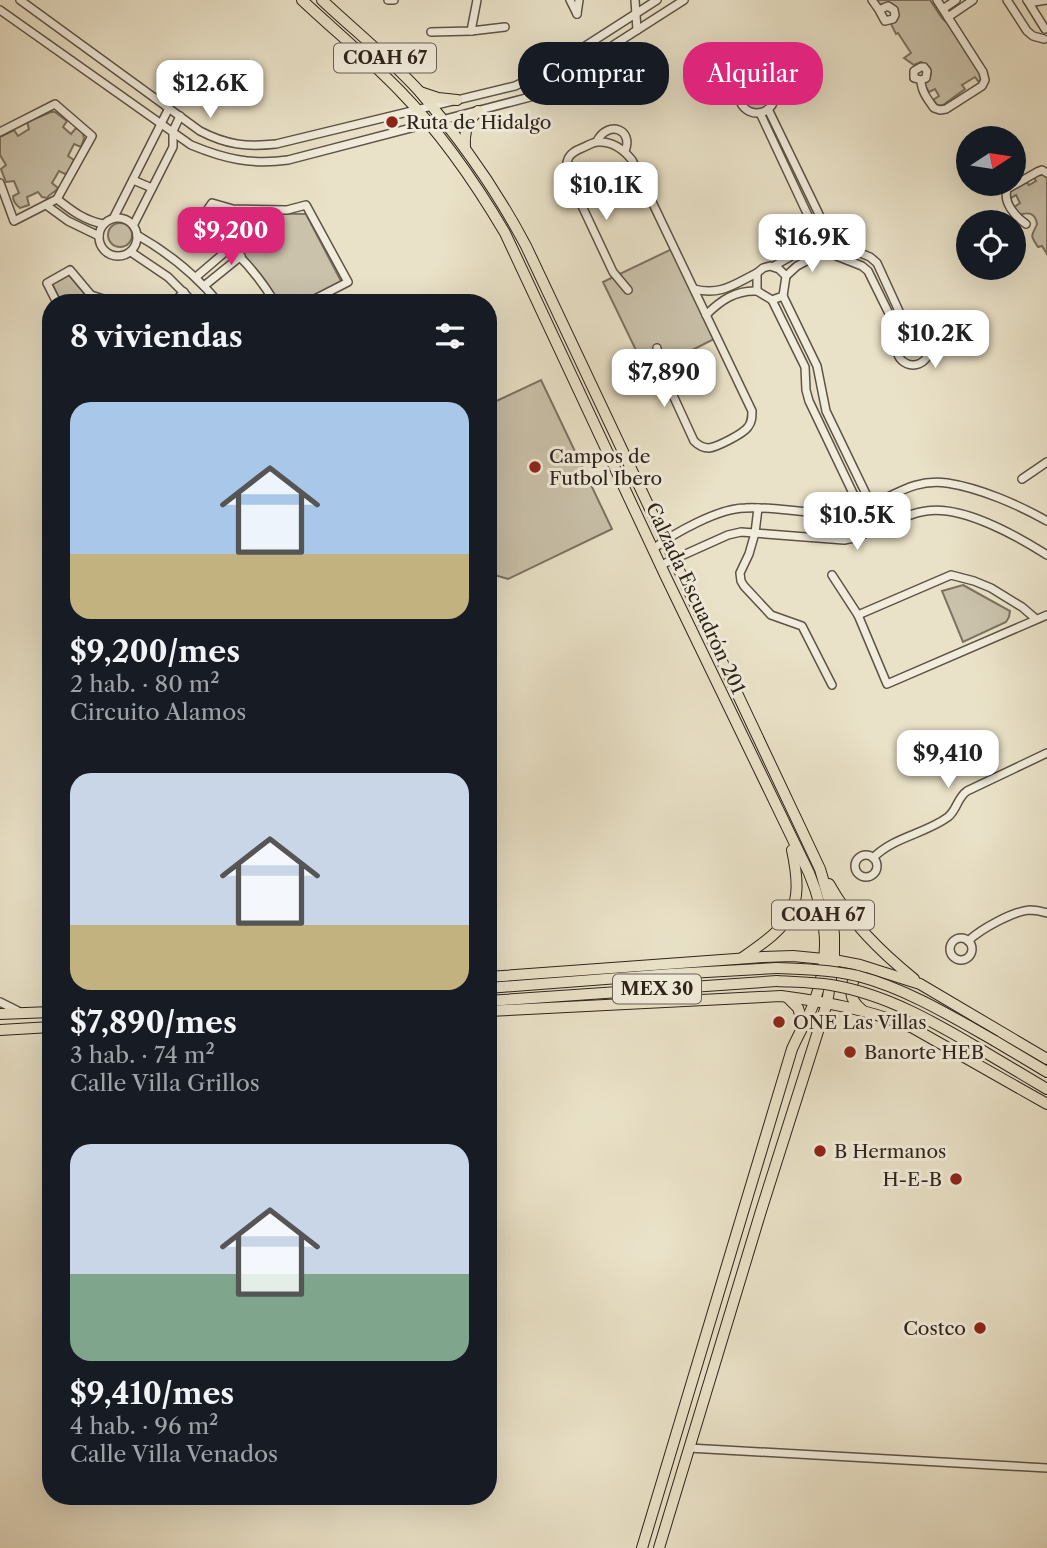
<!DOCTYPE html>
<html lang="es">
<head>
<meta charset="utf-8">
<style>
	:root { --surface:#171b24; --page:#20242c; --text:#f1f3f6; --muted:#9ea1a6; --accent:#db2777 }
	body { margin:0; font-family:"Libre Caslon Text",serif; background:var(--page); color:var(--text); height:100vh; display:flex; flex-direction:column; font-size:26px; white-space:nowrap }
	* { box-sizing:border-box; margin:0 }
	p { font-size:23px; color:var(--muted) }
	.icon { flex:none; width:38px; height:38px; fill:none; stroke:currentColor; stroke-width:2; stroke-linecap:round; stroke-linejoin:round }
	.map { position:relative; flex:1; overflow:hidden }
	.panel { position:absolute; left:42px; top:294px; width:455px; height:1211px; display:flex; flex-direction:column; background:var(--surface); border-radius:28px; box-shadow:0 7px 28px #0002 }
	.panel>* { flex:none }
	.hud { position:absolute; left:518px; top:42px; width:424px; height:63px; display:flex; gap:14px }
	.needle { width:46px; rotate:78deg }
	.tools { position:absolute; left:956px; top:126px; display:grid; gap:14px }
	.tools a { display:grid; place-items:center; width:70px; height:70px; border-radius:50%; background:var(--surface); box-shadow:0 7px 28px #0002; font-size:35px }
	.price { position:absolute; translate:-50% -60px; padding:0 16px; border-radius:14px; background:#fff; color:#222; font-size:23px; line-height:46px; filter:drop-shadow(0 2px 4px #0008) }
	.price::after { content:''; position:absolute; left:50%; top:42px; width:21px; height:16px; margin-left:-10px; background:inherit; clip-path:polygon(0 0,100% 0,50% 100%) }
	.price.selected { background:var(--accent); color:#fff }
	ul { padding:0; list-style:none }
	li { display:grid; align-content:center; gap:14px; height:371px; padding:0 28px }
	li span { display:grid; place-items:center; height:217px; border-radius:21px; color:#555 }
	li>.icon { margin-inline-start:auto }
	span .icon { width:126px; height:126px; fill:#fffc; stroke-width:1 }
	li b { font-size:30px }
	h2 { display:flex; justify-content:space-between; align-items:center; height:84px; padding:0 28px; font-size:30px }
	.chip { padding:0 24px; border-radius:28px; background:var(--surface); box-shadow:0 7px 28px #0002; font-size:24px; line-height:63px }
	.chip.selected { background:var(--accent); color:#fff }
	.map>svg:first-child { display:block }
</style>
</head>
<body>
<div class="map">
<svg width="1047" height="1548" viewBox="0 0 1047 1548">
	<rect width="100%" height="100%" fill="#eae2c8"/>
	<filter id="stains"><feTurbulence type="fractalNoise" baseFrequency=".00286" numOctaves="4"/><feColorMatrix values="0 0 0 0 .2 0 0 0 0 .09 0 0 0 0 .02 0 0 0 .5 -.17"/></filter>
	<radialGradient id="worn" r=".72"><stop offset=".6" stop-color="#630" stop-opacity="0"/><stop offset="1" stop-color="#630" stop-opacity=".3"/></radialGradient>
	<g fill="#cac2ab" stroke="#7c7263" stroke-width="2">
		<polygon points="874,0 930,0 942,18 954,30 981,73 982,80 978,81 975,77 962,85 965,89 943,105 938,106 933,100 939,96 935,89 929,92 924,84 931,74 930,68 921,62 914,65 904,58 911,53 898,33 896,34 891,24 898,17 897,8 888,3 877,5"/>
		<circle cx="757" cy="96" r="14"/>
		<path d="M51,112H55L67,121L63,127L71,134L76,128L83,133L84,139L81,147L74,144L68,156L74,160L68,173L65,174L59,171L52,183L58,188C55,193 50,193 47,198L42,197L38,192L27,197L29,205L20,208C16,205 13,201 13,196L19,193L14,181L6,182L1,169L6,165L0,155V137L14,130L18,136L29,129L27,122Z"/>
		<path d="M1041,172L1047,178V254L1042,246L1038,247C1029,233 1032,237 1037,224C1035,212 1028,212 1018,215L1013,208L1020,203L1016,195L1011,198L1009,194L1011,190L1025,181L1029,185L1036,181L1033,176Z"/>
		<polygon points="222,213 306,214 342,283 295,303 278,303 245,256 210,221"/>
		<circle cx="120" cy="235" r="12"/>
		<polygon points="674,248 716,338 647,373 603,282"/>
		<polygon points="69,275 90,300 101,303 62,303 52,284"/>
		<polygon points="541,380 612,529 508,579 488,573 488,405"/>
		<polygon points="963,585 1010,611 1009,617 1006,622 963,642 942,591"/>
	</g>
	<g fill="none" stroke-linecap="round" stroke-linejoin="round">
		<defs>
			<g id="minor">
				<path d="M20,0L200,131C227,145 246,147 276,144L515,86L548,70L657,0"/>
				<polyline points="388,0 394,0"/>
				<polyline points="570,0 577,14"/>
				<polyline points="635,0 637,30"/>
				<polyline points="872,0 879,10 885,21 893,19 895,15 894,10 888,6 879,10"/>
				<polyline points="1007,0 1027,31 1033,36 1044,39"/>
				<polyline points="1027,0 1045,29"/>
				<polyline points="1027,0 1034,2 1047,0"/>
				<polyline points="943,9 956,0"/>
				<path d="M0,10L191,145C225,159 251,165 288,160L534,96L684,0"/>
				<polyline points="577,14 579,0"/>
				<polyline points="948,17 973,0"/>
				<polyline points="471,31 477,0"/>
				<polyline points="431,32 471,31 505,27"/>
				<circle cx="757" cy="95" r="18"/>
				<path d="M921,80L914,78V71L921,67H924L927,71L926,78L921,80C921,91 928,100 934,108L940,110L946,109L982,86L985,80L983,72L937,0"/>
				<polyline points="768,109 829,235"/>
				<polyline points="760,113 819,239"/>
				<polyline points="0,132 55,104 92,136 57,199 14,221 0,183"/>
				<path d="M597,141C608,120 634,129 625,151"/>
				<polyline points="133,180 152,188"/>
				<path d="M57,199C72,211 84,220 103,224"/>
				<polyline points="46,205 68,221 99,236"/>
				<polyline points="114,217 169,108"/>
				<circle cx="118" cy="237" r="19"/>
				<polyline points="134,224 173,147 173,131 180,116"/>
				<path d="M1026,224C1015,216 1003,203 1007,189L1037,172L1042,170L1047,173"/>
				<circle cx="827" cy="244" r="9"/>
				<path d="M137,235C169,253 195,274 219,303"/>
				<polyline points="836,243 870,257 877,263 909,333"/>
				<polyline points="131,252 168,277 194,303"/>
				<polyline points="829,253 862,266 868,271 901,338"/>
				<polygon points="770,266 779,269 786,276 783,296 772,300 757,291 757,273 763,268"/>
				<polyline points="774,266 818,241"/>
				<polyline points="786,276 797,266 823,252"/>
				<polyline points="196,277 231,247"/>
				<polyline points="204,286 241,256"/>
				<path d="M694,289C721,296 734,284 757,273"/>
				<path d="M628,290L613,272L567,174C565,159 569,153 582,148C587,146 593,142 598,142C613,141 624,150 632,160L752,411C752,417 752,422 748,427C743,434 717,447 709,448C702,448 698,445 694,441L660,367L657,348"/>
				<polyline points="783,296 817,366 826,411 882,527"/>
				<polyline points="772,300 805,367 806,390 809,401 871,531"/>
				<polyline points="57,303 47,283 70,270 91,295 116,303"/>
				<polyline points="173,303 184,292"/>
				<path d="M275,303C256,270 230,244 199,222L212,203L233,209L287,210L306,205L348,282L307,303"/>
				<path d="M706,315C721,300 736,290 757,291"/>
				<circle cx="913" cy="349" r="16"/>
				<polyline points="1022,479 1047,462"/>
				<polyline points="758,508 755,533 749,554 740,573 741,581 744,586 771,615 802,626 832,685"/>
				<path d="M653,549C674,533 719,508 745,508C780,506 816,517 851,511C885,505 908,477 947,483C980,488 1019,505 1047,521"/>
				<path d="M661,565L728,535L741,532L844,540L854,538C875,530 904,514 926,511C962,505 1017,536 1047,555"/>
				<polyline points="832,575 858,615 887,684 1047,615"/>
				<polyline points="858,615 951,575 974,581 991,588 1022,607 1036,619"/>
				<circle cx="866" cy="866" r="11"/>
				<path d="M873,858C893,837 925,834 948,817C957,810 957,798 967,791L1047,753"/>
				<circle cx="961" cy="949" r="11"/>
				<path d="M968,941C981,929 1013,911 1030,910C1036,910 1041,911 1047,913"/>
				<polyline points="0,1002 18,1011"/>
				<polyline points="689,1448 1047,1468"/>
			</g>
			<g id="major">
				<path d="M302,0C334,30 369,59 400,91C442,134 475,182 505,233L665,575L809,873C827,916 831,955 815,1000C809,1017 799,1033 792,1049L642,1548"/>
				<path d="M322,0C354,30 390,59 420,92C462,141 496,189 526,246L820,869L831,907L834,935V960L827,1003L761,1211L659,1548"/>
				<polyline points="420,92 438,98 457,100"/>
				<path d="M465,148C464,132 467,122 478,111"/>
				<path d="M829,884C850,922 881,952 914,979"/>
				<path d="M742,958C791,924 805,911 792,850"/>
				<path d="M861,972C847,983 848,999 862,1010"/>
				<polyline points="488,977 763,957 793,956 834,960 860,965 920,984 1047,1059"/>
				<polyline points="488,988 671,974 777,968"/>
				<polyline points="787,997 798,1008 803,1024"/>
				<polyline points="488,1001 777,981"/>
				<path d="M488,1011L781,996C826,1002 871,1010 913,1028L1047,1104"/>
				<polyline points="0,1014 51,1012"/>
				<polyline points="0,1030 51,1027"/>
				<polyline points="995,1041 1047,1072"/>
				<polyline points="983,1051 1047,1089"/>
			</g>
		</defs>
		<use href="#minor" stroke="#5d5346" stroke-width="10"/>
		<use href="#major" stroke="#2e231b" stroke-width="12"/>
		<use href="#minor" stroke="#f1ecdb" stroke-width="7"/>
		<use href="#major" stroke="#eae2c8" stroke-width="10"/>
		<defs>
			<g id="major-bridge">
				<path d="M777,968C804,969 831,970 858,976C907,989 951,1016 995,1041"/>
				<path d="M777,981C795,982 813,982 831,985C886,994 936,1023 983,1051"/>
			</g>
		</defs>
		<use href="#major-bridge" stroke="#2e231b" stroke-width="12" stroke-linecap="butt"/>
		<use href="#major-bridge" stroke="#eae2c8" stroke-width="10"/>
	</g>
	<g fill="#8f2418" stroke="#f1ecdb" stroke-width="2.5">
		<circle cx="392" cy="122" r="7"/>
		<circle cx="535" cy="467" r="7"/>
		<circle cx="779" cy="1022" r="7"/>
		<circle cx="850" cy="1052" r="7"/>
		<circle cx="820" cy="1151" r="7"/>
		<circle cx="956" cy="1179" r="7"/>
		<circle cx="980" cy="1328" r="7"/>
	</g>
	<g text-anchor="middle" stroke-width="6" stroke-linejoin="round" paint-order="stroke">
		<g fill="#f1ecdb" stroke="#685f55" stroke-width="2">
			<rect x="334" y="43.5" width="102" height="29" rx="5"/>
			<rect x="772" y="900.5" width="102" height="29" rx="5"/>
			<rect x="613" y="974.5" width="88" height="29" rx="5"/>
		</g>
		<g font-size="18" font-weight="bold" fill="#2e231b">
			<text x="385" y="64">COAH 67</text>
			<text x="823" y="921">COAH 67</text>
			<text x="657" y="995">MEX 30</text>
		</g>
		<g font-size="19" fill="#2e231b" stroke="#f1ecdb" text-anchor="start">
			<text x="406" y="129">Ruta de Hidalgo</text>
			<text x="549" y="463">Campos de<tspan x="549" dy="22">Futbol Ibero</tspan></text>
			<text x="793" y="1029">ONE Las Villas</text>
			<text x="864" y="1059">Banorte HEB</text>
			<text x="834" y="1158">B Hermanos</text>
			<text x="942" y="1186" text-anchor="end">H-E-B</text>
			<text x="966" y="1335" text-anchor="end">Costco</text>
		</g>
		<g font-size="19" fill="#2e231b" stroke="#f1ecdb">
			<text transform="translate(696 598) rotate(65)" y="7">Calzada Escuadrón 201</text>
		</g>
	</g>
	<rect width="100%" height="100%" filter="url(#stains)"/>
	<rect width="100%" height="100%" fill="url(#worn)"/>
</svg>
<div class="tools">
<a><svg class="needle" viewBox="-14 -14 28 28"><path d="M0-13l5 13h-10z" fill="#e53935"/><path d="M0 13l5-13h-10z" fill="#9ea1a6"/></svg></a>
<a><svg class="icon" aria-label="locate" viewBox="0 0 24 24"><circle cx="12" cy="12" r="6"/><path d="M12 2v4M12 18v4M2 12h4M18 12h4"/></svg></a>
</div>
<b class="price" style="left:210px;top:120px">$12.6K</b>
<b class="price" style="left:606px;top:222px">$10.1K</b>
<b class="price selected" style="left:231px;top:267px">$9,200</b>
<b class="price" style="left:812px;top:274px">$16.9K</b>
<b class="price" style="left:935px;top:370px">$10.2K</b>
<b class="price" style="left:664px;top:409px">$7,890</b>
<b class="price" style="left:857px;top:552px">$10.5K</b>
<b class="price" style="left:948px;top:790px">$9,410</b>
<div class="hud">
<a class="chip">Comprar</a>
<a class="chip selected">Alquilar</a>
</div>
<section class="panel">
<h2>8 viviendas<svg class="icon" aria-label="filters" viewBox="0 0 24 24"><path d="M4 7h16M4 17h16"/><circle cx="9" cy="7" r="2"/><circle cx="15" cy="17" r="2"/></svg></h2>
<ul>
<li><span style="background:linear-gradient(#a9c7e8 70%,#c2b280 0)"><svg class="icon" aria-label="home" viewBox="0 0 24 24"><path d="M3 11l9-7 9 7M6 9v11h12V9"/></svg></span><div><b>$9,200/mes</b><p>2 hab. · 80 m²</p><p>Circuito Alamos</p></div></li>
<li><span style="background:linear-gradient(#c9d6e8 70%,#c2b280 0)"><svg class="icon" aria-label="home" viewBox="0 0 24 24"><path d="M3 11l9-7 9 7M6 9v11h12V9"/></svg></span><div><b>$7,890/mes</b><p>3 hab. · 74 m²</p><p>Calle Villa Grillos</p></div></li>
<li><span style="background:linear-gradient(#c9d6e8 60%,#7fa58c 0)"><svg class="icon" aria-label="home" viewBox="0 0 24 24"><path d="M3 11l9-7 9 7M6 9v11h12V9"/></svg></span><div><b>$9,410/mes</b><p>4 hab. · 96 m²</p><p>Calle Villa Venados</p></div></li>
</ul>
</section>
</div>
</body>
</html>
